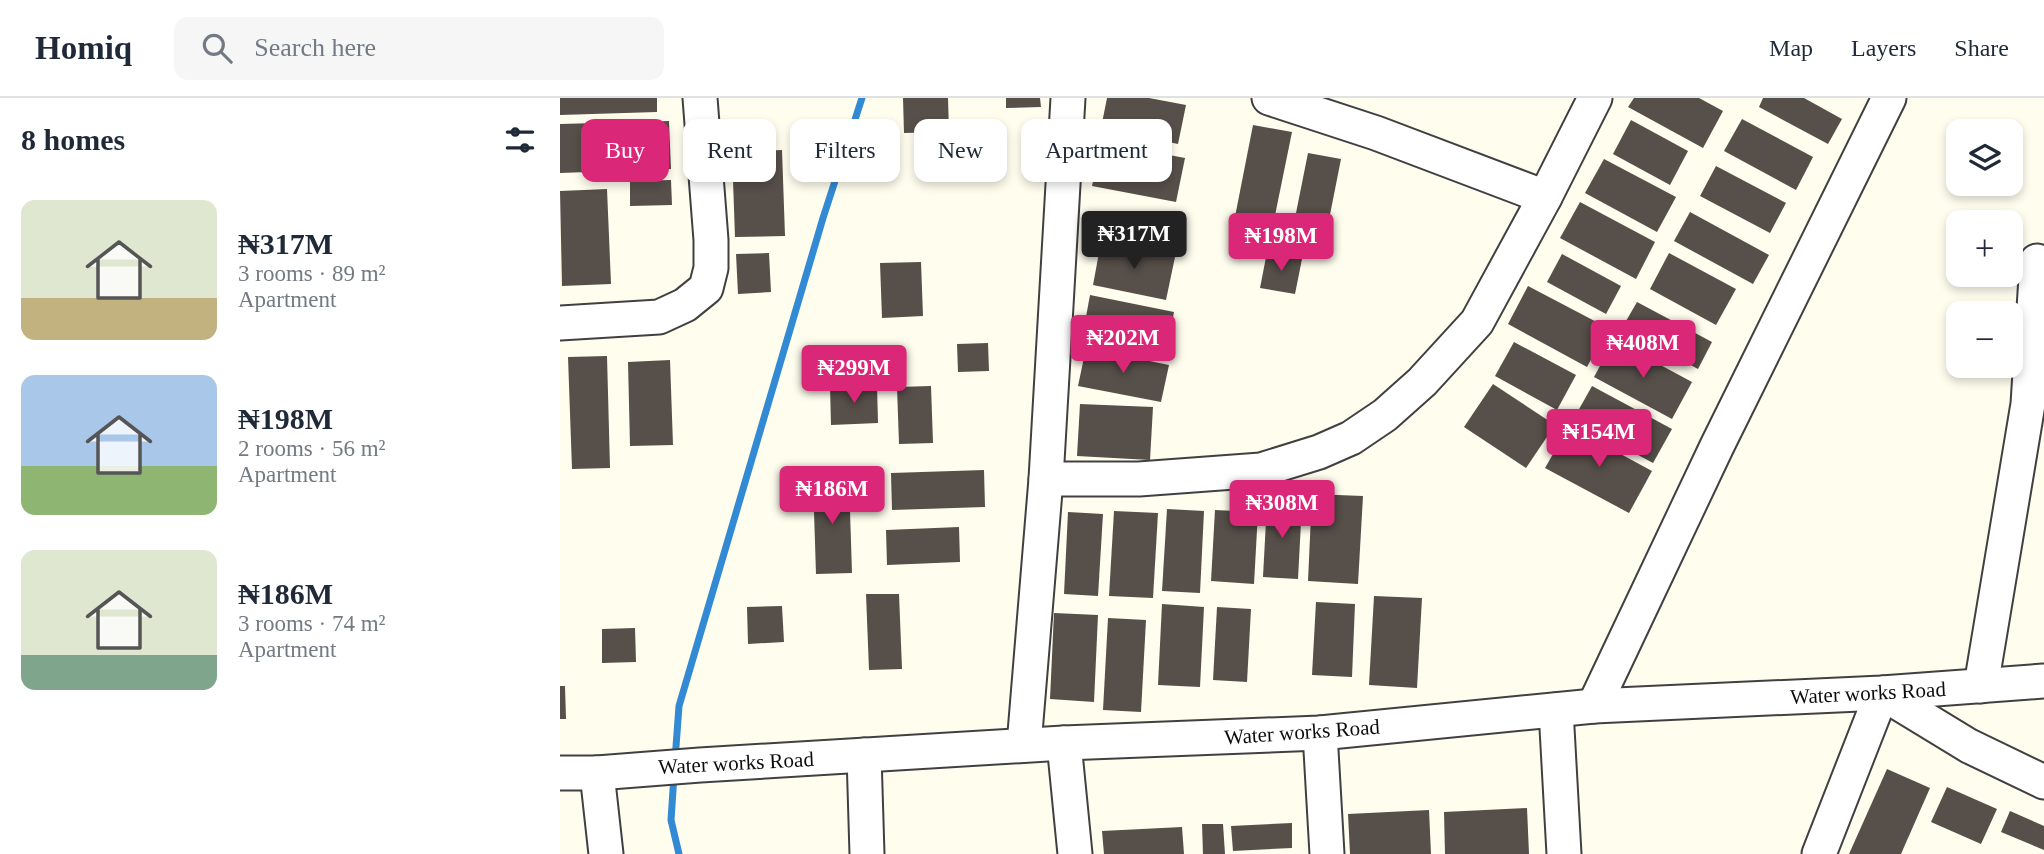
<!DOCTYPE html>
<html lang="en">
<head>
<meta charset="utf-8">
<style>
	:root { --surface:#fff; --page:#f6f6f7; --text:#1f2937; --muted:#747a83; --line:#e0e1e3; --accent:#db2777 }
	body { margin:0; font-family:Georgia,serif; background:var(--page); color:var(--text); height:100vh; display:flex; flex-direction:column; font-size:26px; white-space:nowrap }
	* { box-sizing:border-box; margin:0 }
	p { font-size:23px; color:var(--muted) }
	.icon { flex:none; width:38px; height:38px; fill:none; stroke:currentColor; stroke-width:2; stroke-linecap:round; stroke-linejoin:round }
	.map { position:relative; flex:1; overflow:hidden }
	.sheet { display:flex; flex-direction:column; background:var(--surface); width:560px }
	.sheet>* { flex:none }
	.hud { position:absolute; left:21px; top:21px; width:665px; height:63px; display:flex; gap:14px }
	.tools { position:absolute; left:1386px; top:21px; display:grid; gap:14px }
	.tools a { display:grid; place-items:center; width:77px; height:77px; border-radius:14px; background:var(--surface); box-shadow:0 4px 10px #0003; font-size:35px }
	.price { position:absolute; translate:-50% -60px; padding:0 16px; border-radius:7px; background:var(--accent); color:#fff; font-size:23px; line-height:46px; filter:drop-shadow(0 2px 4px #0008) }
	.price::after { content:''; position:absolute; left:50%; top:42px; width:21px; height:16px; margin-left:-10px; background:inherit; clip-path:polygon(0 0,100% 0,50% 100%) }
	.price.current { background:#222; color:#fff }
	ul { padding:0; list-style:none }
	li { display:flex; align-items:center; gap:21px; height:175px; padding:0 21px }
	li span { display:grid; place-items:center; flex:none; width:196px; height:140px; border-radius:14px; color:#555 }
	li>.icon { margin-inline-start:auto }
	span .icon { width:84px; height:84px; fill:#fffc; stroke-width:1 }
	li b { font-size:30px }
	h2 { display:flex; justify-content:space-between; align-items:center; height:84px; padding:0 21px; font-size:30px }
	.pill { padding:0 24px; border-radius:14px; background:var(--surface); box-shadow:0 4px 10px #0003; font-size:24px; line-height:63px }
	.pill.current { background:var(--accent); color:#fff }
	header { display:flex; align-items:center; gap:42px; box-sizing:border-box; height:98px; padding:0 35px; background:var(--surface); border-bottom:2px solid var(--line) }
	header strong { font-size:33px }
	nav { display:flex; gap:38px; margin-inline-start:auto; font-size:24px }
	.search { width:490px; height:63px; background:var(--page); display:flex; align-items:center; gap:18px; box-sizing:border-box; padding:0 24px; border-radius:14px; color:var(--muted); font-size:26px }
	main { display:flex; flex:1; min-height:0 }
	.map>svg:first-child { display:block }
</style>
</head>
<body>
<header>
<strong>Homiq</strong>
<div class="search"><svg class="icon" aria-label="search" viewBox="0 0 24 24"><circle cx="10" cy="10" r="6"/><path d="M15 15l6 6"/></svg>Search here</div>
<nav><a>Map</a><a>Layers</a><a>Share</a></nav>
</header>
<main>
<section class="sheet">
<h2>8 homes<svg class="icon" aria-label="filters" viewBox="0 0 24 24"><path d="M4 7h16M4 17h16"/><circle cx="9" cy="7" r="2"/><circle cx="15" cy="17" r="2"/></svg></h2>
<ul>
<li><span style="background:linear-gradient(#dfe7d0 70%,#c2b280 0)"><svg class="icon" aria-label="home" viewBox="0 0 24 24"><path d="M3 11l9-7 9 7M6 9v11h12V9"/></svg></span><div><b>₦317M</b><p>3 rooms · 89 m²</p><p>Apartment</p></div></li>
<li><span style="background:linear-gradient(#a9c7e8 65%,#8fb573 0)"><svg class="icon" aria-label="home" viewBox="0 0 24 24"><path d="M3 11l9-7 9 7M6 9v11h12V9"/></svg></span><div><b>₦198M</b><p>2 rooms · 56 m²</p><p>Apartment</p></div></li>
<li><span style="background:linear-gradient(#dfe7d0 75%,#7fa58c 0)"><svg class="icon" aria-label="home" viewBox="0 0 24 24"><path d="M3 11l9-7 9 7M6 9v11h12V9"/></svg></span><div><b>₦186M</b><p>3 rooms · 74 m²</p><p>Apartment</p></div></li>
</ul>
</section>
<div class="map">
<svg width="1484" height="756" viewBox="0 0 1484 756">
	<rect width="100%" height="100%" fill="#fffdee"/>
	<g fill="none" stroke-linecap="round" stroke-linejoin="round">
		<g stroke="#338ad4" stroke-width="7">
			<polyline points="115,662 119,608 263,120 302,0"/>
			<polyline points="114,677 111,722 119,756"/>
		</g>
	</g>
	<g fill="#574f49">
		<polygon points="0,0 97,0 97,14 0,17"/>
		<polygon points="343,0 388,0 389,34 344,35"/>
		<polygon points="446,0 480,0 481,9 446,10"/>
		<polygon points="547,0 589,0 626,7 618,46 541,30"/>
		<polygon points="1074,0 1139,0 1163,13 1143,50 1068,9"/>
		<polygon points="1203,0 1244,0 1282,21 1268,46 1199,9"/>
		<polygon points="1182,21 1253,59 1236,92 1164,53"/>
		<polygon points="1071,22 1128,53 1110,87 1053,56"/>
		<polygon points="109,23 111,71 0,75 0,26"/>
		<polygon points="693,27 732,34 711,137 673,129"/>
		<polygon points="541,44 625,60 616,104 532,88"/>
		<polygon points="222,52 225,138 175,139 172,54"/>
		<polygon points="748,55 781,61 764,147 731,140"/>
		<polygon points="1044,61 1116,99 1097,134 1025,95"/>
		<polygon points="1156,68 1226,105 1210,135 1140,98"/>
		<polygon points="111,82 112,107 70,108 70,83"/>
		<polygon points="47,91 51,186 2,188 0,93"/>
		<polygon points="1020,104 1095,144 1076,181 1000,140"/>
		<polygon points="1130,114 1209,157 1193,186 1114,143"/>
		<polygon points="541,144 615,159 606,202 533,187"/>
		<polygon points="707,154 742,161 735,196 700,190"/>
		<polygon points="209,155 211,194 178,196 176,156"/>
		<polygon points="1109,155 1176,191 1156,227 1090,191"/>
		<polygon points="1002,156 1061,188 1046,216 987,184"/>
		<polygon points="361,164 363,218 322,220 320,165"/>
		<polygon points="968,188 1048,230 1027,269 948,226"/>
		<polygon points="530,197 614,214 607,251 523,235"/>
		<polygon points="1077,204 1152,244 1138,271 1062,230"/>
		<polygon points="1054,242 1132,284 1112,321 1034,279"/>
		<polygon points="954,244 1016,277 997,312 935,278"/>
		<polygon points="428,245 429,273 398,274 397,246"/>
		<polygon points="526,250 609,267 601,304 518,288"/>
		<polygon points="47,258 50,370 12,371 8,259"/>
		<polygon points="110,262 113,347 70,348 68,264"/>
		<polygon points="933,286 995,327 966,370 904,329"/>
		<polygon points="317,287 318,325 271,327 270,288"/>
		<polygon points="371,288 373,345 339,346 337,289"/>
		<polygon points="1032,288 1112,331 1093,365 1013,322"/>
		<polygon points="520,306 593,309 590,362 517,358"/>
		<polygon points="1009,328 1092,373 1069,415 985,370"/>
		<polygon points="424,372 425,409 332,412 331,375"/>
		<polygon points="289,381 292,475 256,476 253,382"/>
		<polygon points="752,396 803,398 798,486 748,483"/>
		<polygon points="707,404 742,406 738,481 703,479"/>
		<polygon points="607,411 644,413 640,495 602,493"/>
		<polygon points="655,412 698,414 694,486 651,483"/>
		<polygon points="554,413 598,415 593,500 549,498"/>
		<polygon points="508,414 543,416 538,498 504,496"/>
		<polygon points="399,429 400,464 327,467 326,432"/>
		<polygon points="306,496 339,496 342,571 309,572"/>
		<polygon points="814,498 862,500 857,590 809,587"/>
		<polygon points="756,504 795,506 792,579 752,577"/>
		<polygon points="602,506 644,509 640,589 598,587"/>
		<polygon points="222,508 224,544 188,546 187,509"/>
		<polygon points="657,509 691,511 687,584 653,582"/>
		<polygon points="494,515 538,517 534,604 490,601"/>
		<polygon points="548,520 586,522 581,614 543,612"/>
		<polygon points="75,530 76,564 42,565 42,531"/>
		<polygon points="0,588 5,588 6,621 0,621"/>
		<polygon points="1327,671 1370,690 1341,756 1289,756"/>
		<polygon points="1387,689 1437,711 1421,746 1371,724"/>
		<polygon points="967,710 969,756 885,756 884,714"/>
		<polygon points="869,712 871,756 790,756 788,716"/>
		<polygon points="1450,713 1484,728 1484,752 1441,734"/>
		<polygon points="732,725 732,750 673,753 671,728"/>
		<polygon points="642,726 663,726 665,756 643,756"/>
		<polygon points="622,729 624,756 544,756 542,733"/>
	</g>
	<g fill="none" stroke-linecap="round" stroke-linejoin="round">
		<defs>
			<g id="minor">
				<polyline points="709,0 816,35 985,99"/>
				<polyline points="0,225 99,219 125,207 146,190 151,170 151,142 140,0"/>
				<polyline points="486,381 579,381 701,372 759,354 791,340 825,317 862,284 917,224 985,99 1035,0"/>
				<polyline points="1421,588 1468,306 1477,163"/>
				<polyline points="1034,608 1157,348 1329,0"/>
				<polyline points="996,612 1004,756"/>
				<polyline points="760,635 767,756"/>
				<polyline points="504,645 515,756"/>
				<polyline points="464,647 486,381 508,0"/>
				<polyline points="304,657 307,756"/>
				<polyline points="0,675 37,675 140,667 504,645 760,635 1034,608 1322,595 1484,583"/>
				<polyline points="37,675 46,756"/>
				<polyline points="1259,756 1322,595 1409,648 1484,684"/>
			</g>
		</defs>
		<use href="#minor" stroke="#404040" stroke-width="37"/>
		<use href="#minor" stroke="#fff" stroke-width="33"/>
	</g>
	<g text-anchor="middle" stroke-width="7" stroke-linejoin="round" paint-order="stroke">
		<g font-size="21" fill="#0d0d0d" stroke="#fff">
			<text transform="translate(1308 595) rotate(-3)" y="7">Water works Road</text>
			<text transform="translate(742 634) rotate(-4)" y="7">Water works Road</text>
			<text transform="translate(176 665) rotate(-3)" y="7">Water works Road</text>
		</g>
	</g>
</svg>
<div class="tools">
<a><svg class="icon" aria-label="layers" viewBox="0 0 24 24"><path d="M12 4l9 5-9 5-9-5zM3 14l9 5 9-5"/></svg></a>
<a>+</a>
<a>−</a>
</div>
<b class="price current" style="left:574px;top:173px">₦317M</b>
<b class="price" style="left:721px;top:175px">₦198M</b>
<b class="price" style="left:563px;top:277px">₦202M</b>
<b class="price" style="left:1083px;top:282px">₦408M</b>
<b class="price" style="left:294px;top:307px">₦299M</b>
<b class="price" style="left:1039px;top:371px">₦154M</b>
<b class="price" style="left:272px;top:428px">₦186M</b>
<b class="price" style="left:722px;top:442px">₦308M</b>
<div class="hud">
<a class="pill current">Buy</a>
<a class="pill">Rent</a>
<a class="pill">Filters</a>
<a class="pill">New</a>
<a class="pill">Apartment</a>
</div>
</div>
</main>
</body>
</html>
